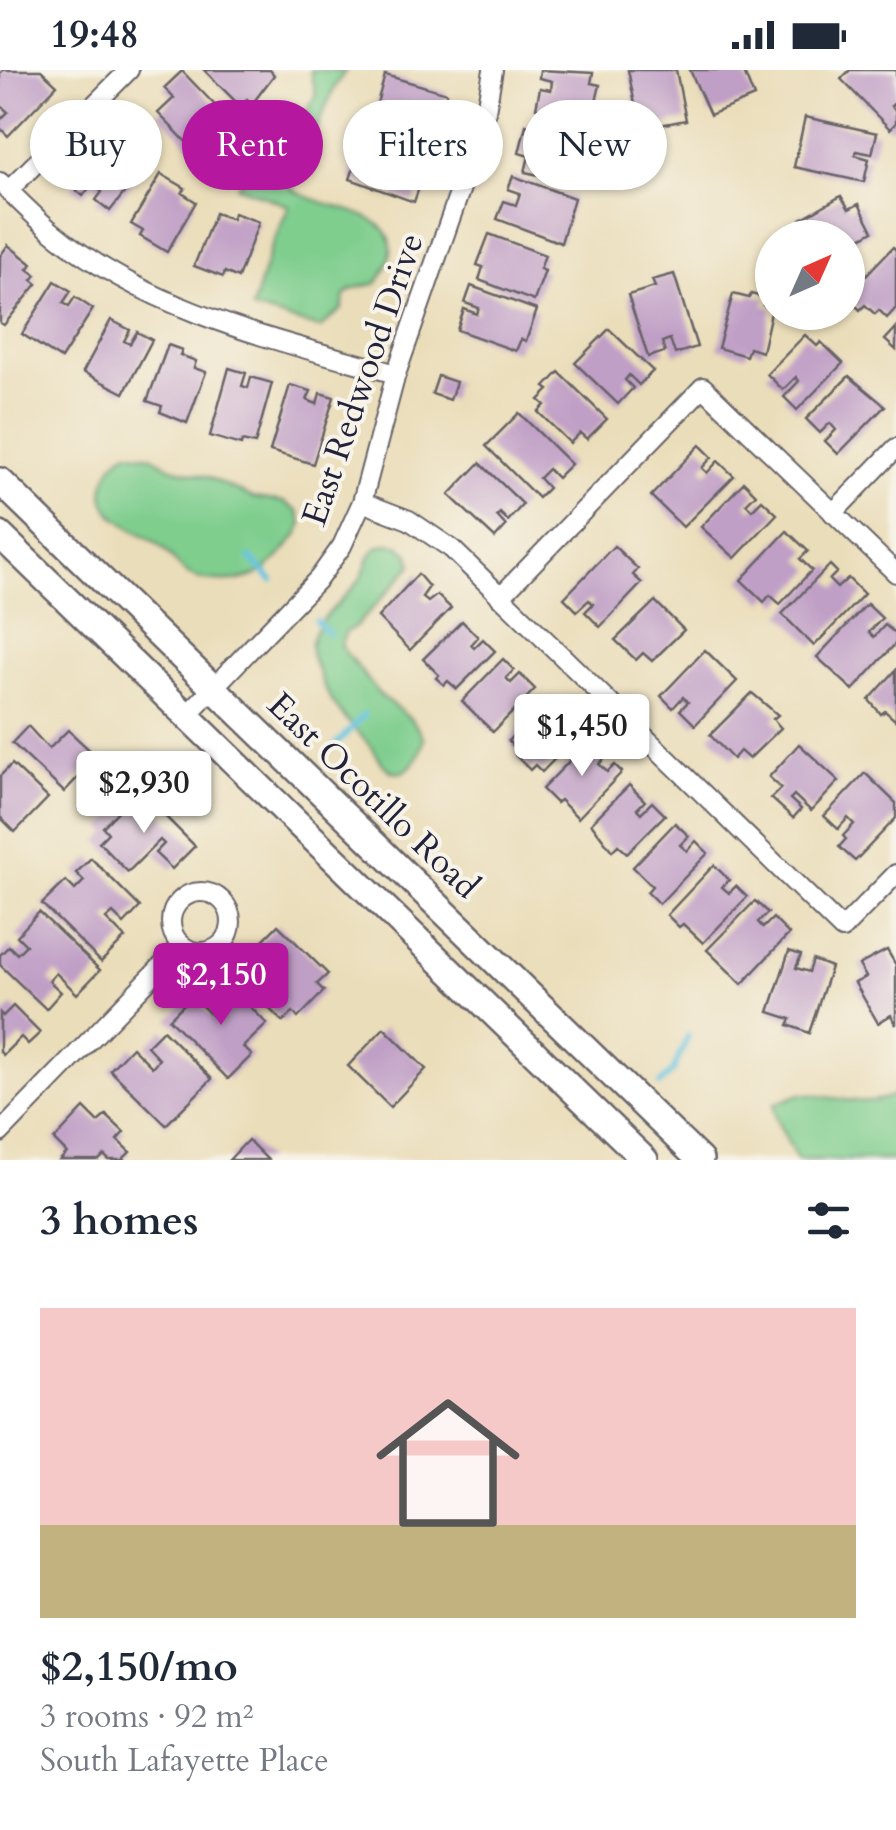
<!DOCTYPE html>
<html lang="en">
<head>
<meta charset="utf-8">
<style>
	:root { --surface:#fff; --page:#f2f2f3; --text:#1f2937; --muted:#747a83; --accent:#b5179e }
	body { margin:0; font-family:Cardo,serif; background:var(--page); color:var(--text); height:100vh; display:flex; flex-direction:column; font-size:38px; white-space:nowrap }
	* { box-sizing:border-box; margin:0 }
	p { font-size:32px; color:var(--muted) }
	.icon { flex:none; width:55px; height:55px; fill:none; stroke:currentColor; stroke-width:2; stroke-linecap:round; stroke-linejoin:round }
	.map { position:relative; height:1090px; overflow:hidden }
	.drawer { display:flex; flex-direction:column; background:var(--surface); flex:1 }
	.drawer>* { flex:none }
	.guide { position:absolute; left:30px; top:30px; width:838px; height:90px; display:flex; gap:20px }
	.needle { width:65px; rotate:45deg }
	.buttons { position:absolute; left:755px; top:150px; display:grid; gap:20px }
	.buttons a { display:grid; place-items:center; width:110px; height:110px; border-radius:50%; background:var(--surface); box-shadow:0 2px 8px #0004; font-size:50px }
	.price { position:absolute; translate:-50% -85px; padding:0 22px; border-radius:10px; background:#fff; color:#222; font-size:32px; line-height:65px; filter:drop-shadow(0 2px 5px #0008) }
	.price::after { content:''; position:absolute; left:50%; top:60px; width:30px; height:22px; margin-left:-15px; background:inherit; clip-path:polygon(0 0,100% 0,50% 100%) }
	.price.active { background:var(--accent); color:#fff }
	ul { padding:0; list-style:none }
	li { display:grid; align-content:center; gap:20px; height:530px; padding:0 40px }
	li span { display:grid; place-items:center; height:310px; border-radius:0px; color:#555 }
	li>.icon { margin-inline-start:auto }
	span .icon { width:180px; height:180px; fill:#fffc; stroke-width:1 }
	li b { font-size:42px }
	h2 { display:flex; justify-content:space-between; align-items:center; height:120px; padding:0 40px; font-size:42px }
	.chip { padding:0 35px; border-radius:45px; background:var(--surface); box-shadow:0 2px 8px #0004; font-size:35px; line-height:90px }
	.chip.active { background:var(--accent); color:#fff }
	.status { display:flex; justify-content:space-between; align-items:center; height:70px; padding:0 50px; background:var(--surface); direction:ltr }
	.status svg { height:28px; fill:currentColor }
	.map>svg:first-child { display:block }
</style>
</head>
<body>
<div class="status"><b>19:48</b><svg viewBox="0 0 49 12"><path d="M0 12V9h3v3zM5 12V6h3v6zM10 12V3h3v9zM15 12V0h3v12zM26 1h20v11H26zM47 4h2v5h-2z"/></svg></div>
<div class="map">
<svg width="896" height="1090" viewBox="0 0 896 1090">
	<rect width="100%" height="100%" fill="#f7f3e8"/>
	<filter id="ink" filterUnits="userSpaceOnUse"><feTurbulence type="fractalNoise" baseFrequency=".01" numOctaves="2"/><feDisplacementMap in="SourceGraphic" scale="20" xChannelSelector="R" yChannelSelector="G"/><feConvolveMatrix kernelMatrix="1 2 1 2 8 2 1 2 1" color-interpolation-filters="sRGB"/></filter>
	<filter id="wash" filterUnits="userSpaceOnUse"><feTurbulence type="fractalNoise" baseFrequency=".0048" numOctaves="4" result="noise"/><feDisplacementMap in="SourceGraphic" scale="40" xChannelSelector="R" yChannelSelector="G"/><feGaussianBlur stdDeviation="2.25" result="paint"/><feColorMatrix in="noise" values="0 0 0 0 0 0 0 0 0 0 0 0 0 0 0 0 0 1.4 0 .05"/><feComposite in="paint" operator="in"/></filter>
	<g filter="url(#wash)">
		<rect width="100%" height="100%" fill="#eaddb9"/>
		<g fill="#7fce8e" stroke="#507864" stroke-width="2.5">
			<path d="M310,0H346L335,16L291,119C330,144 428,140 377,213C362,218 342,215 343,238L320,258L252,239L270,180L289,136L237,116L309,38L316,24Z"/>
			<path d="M128,382L151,386L172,398L208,407L253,428L284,432L298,442L302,453L299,463C274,494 260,514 218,511C208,511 196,509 188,504C177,497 170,484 160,476C139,458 93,448 105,412C110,398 114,389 128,382Z"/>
			<path d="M389,474L400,476L410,485L412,495L356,556L346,562L340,575L379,624L412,650L424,668C422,682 409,709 391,701C382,697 378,684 371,677C348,650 330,637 319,603C315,593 309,585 311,573C316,548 344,531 358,512C370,497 364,477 389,474Z"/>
			<path d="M800,1024C833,1025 865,1040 896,1024V1090H797L776,1049L774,1034Z"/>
		</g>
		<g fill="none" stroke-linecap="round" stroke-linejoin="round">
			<g stroke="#60c2de" stroke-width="6">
				<polyline points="250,488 272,510"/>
				<polyline points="316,551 329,564"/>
				<polyline points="332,679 364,645"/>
				<polyline points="660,1014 673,1001 688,966"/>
			</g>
		</g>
		<g id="blocks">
			<g fill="#c09fc6">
				<polygon points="3,0 41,0 57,15 8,66 0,58 0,50 8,42 0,35 0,4"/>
				<polygon points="204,0 270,0 274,5 252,34 247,29 240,36"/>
				<polygon points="540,0 593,3 591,13 600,15 592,48 536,38 540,18 551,20 552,11 539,8"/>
				<polygon points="628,0 676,0 686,50 655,56 654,51 639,54"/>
				<polygon points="690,0 743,0 754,27 710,45"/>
				<polygon points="850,0 896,0 896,32 891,36 896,41 896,53 890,59 841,9"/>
				<polygon points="182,1 233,54 200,86 158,43 174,28 164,18"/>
				<polygon points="385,5 447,23 442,41 428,37 428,44 439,47 433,68 372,51"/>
				<polygon points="805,47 877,63 872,84 856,81 855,85 869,89 864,112 794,97"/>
				<polygon points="526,55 593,73 588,92 583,91 580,104 573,103 571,112 525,102 529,86 519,83"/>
				<polygon points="114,62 139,81 136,86 147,94 110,141 96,130 102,122 92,114 83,126 72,117"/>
				<polygon points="378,71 420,86 416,98 425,101 414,132 350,109 356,91 362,93 367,80 374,83"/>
				<polygon points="161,104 185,118 182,123 196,132 167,182 140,166 143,161 131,154"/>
				<polygon points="513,106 574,128 561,173 497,149 504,131 516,135 520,123 508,119"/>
				<polygon points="841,126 849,139 859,134 873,161 848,175 848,168 802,168 799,162 807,158 801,149"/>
				<polygon points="215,143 232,149 234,143 259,152 238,208 225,202 223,207 194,196"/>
				<polygon points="489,164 545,185 540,199 545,201 534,231 479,210 483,197 477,195"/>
				<polygon points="8,175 32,194 28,199 36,205 32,210 37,214 4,255 0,253 0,186"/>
				<polygon points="893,177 896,180 896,238 887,248 879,240 875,244 865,235 860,240 848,228 848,224"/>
				<polygon points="674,204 697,277 675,284 670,269 662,272 665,282 648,287 628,225 655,217 652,210"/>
				<polygon points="55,211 71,221 63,233 69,236 75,227 93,239 61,289 22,264"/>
				<polygon points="471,216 537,240 526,271 521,269 516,281 457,260 464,239 477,244 479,238 465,233"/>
				<polygon points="733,224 749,228 751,224 766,228 763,235 772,238 762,282 749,278 746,286 718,278"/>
				<polygon points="111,250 130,260 124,271 130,274 137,262 152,270 124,323 83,302"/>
				<polygon points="896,258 896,280 885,270"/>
				<polygon points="609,259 653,301 639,315 629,305 625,310 633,318 618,334 575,293"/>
				<polygon points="805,265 817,276 821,272 843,293 797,340 784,327 799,311 796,307 783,320 767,304"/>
				<polygon points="168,275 182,280 180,285 196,291 194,298 206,302 187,353 160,342 162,336 147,331"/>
				<polygon points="229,298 246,303 242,316 248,318 251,307 272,313 255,374 242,371 241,375 210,366"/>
				<polygon points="559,302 607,349 587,369 580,363 570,373 538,342 545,335 539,330 549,320 545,317"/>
				<polygon points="438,306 456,312 450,330 432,324"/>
				<polygon points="849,306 885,336 838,384 825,371 836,360 830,353 820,363 806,349"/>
				<polygon points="290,315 311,321 307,330 317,334 320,323 334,327 313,394 270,381"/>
				<polygon points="519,343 571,394 557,408 548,399 539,408 548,418 538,428 486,376"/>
				<polygon points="700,375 712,387 702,398 707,403 718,391 734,406 683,457 651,426"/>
				<polygon points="480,393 523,434 508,451 500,443 497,446 506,456 495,468 449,425"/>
				<polygon points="744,412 756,424 746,434 752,440 762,430 777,444 735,488 701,457"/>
				<polygon points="787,461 808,481 800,489 812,500 780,534 770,525 764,532 741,510"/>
				<polygon points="614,476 638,499 633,505 642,513 600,557 585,542 593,534 589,530 577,541 564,528"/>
				<polygon points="830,495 837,502 829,510 837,518 848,508 864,524 814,576 782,544"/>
				<polygon points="418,504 429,517 422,527 428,532 437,525 451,538 410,580 378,547"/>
				<polygon points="655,531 684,560 652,591 643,583 636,590 615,570"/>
				<polygon points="867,534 882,548 869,562 874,567 885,555 896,564 896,573 853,620 817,587"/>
				<polygon points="462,551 478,567 471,575 474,578 483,569 495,581 457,619 448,611 444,615 436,608 439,605 423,589"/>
				<polygon points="705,580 737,611 695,655 680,640 688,632 683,627 673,638 661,626"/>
				<polygon points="503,589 514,600 506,608 511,613 520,604 535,619 493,662 462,631"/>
				<polygon points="896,600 896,651 885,641 881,644 869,630"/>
				<polygon points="752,623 778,645 773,649 781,658 749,689 740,681 733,689 710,665"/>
				<polygon points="546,631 562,647 556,653 560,657 568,648 582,661 542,702 535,695 530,700 516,686 520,683 508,671"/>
				<polygon points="28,656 49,679 68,660 97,687 64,722 12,673"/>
				<polygon points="592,668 609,684 599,694 607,702 615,695 622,702 578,748 560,730 556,733 542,719"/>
				<polygon points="799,674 839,711 811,741 794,725 790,729 801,739 793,748 771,728 781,718 769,707"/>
				<polygon points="12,694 48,728 15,762 0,747 0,706"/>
				<polygon points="865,703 896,733 896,748 855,791 839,777 846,769 843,766 854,754 848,748 838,759 824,746"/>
				<polygon points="629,715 645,731 637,739 641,743 652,732 665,745 627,783 618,775 612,781 591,753"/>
				<polygon points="146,727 195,776 172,799 155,783 164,774 160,770 128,802 99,772 108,763 103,757 128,731 135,738"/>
				<polygon points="675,753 689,766 680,775 687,781 696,771 708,783 659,834 647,822 652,816 633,797"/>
				<polygon points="91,788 140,837 124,854 113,843 106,849 125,868 101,892 42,834 66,811 75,820 84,811 76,803"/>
				<polygon points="714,795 729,810 722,817 729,823 736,816 747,827 703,873 683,854 679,857 667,845"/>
				<polygon points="755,831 768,843 758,852 763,858 773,848 789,864 742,914 707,880"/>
				<polygon points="39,842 100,900 77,924 56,903 49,911 61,922 46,939 0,895 0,885 9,876 17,884 26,875 17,866"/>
				<polygon points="278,855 328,904 317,914 324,921 298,948 293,942 283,952 252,922 275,899 255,878"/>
				<polygon points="887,880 896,895 896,955 891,945 878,953 855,913 866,907 859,895"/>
				<polygon points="789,881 801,885 796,898 809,902 813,890 831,897 809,963 788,955 791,949 769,942"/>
				<polygon points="224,910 267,954 243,977 252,985 228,1009 169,949 192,926 212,946 219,938 207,926"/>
				<polygon points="13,936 40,963 28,974 21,967 3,985 0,982 0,943 3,946"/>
				<polygon points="384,958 426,999 390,1037 348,996"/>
				<polygon points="163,960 212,1009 166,1055 110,1000 132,977 152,997 159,989 147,976"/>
				<polygon points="84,1038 98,1052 106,1045 124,1062 117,1070 130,1082 122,1090 109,1090 104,1085 99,1090 60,1090 67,1083 54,1070"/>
				<polygon points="248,1070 268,1090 229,1090"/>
			</g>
		</g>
	</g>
	<g filter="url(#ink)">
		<use href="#blocks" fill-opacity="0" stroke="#686367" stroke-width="2.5"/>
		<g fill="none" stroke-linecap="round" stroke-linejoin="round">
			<defs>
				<g id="street">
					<path d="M0,112C16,128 33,145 50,160C149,242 276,270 396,304"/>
					<polyline points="9,120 129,0"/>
					<polyline points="362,432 409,450 452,479 842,859 896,804"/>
					<polyline points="833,443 896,378"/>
					<polyline points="500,527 703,317 896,503"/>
					<polyline points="187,645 319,508 342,476 362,432 396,304 484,52 493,0"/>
					<circle cx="201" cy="852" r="30"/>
					<polyline points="0,1063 182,875"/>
				</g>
				<g id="secondary">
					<polyline points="0,411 700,1090"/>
					<polyline points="0,465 645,1090"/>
				</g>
			</defs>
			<use href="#street" stroke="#686367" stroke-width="22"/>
			<use href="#secondary" stroke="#686367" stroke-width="30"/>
			<use href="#street" stroke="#fff" stroke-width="18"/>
			<use href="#secondary" stroke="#fff" stroke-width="25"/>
		</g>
	</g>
	<g text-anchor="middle" stroke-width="8" stroke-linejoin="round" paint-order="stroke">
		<g font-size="35" fill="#22223b" stroke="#f7f3e8">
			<text transform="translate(362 309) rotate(-71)" y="12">East Redwood Drive</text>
			<text transform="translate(374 725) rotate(44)" y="12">East Ocotillo Road</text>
		</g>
	</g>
</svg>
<div class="buttons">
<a><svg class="needle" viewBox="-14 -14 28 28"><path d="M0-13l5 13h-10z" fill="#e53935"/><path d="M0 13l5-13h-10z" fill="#747a83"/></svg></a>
</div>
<b class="price" style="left:582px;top:709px">$1,450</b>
<b class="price" style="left:144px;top:766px">$2,930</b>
<b class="price active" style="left:221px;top:958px">$2,150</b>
<div class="guide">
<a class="chip">Buy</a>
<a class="chip active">Rent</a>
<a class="chip">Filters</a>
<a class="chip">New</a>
</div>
</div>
<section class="drawer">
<h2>3 homes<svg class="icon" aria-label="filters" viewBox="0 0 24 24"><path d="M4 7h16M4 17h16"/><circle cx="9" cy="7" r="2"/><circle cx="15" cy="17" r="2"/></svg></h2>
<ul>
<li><span style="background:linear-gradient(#f6c9c9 70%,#c2b280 0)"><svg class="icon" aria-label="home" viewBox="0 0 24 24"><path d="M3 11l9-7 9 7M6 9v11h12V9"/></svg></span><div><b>$2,150/mo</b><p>3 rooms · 92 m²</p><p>South Lafayette Place</p></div></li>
</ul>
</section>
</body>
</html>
